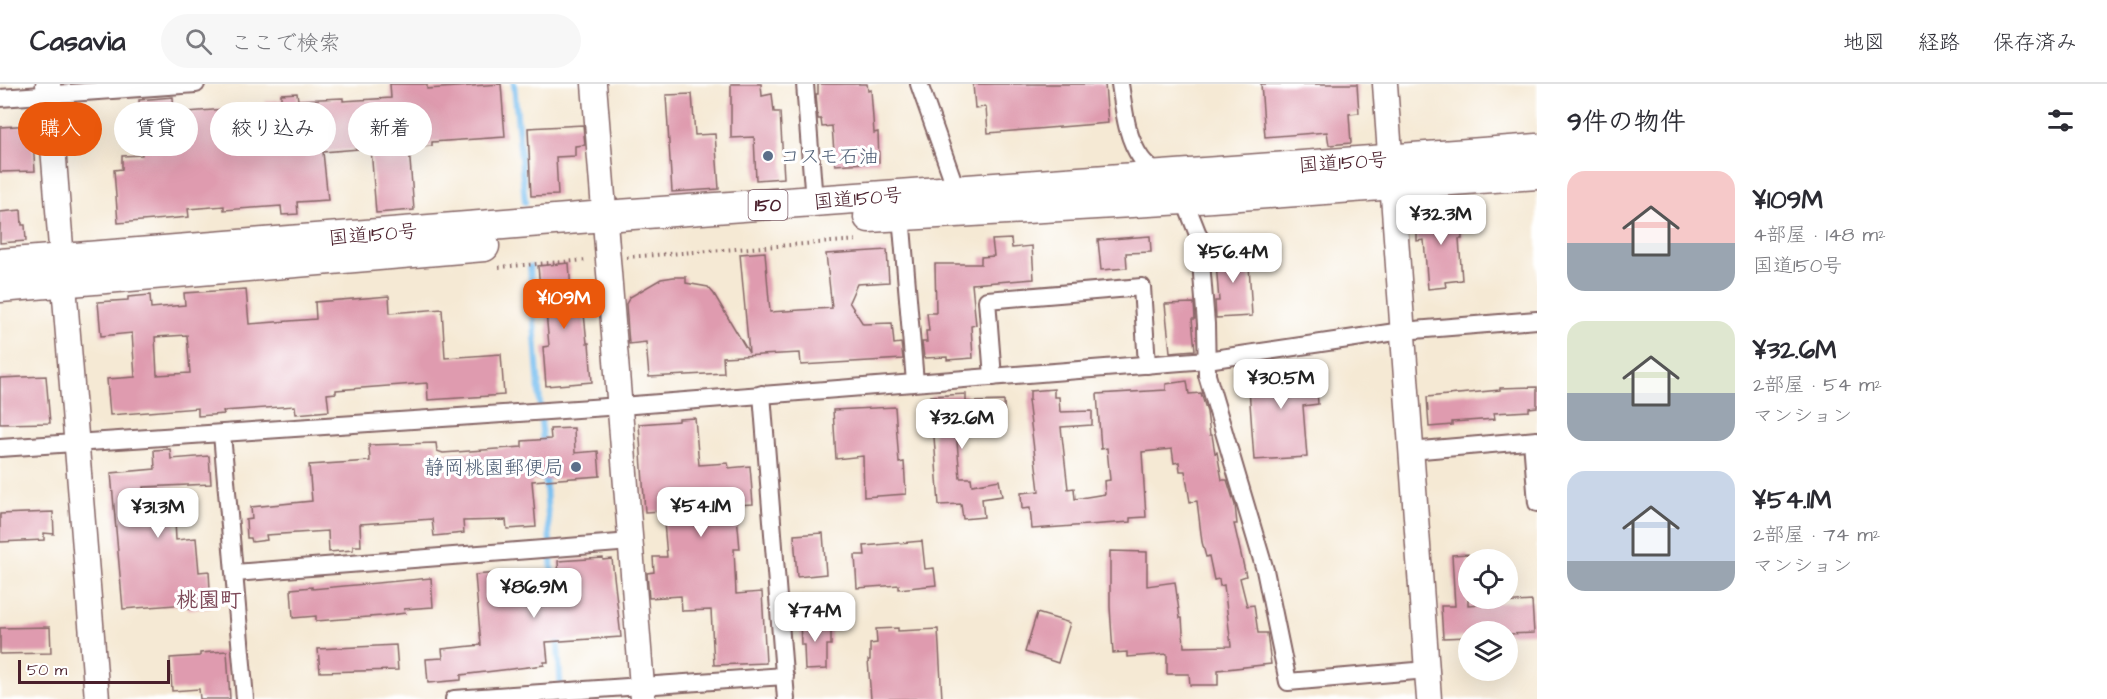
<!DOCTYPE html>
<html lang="ja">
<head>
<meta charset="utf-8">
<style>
	:root { --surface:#fff; --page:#f7f7f7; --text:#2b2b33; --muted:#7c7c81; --line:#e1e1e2; --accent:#ea580c }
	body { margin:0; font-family:"Architects Daughter","Klee One",sans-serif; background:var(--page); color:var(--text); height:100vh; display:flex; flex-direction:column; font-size:22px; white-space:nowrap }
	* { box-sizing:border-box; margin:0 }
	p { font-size:20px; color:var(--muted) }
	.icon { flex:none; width:33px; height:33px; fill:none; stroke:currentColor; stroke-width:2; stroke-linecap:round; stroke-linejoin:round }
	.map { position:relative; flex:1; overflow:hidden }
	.panel { display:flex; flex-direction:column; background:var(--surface); width:570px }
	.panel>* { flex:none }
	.hud { position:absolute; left:18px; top:18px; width:570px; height:54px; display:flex; gap:12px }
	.fabs { position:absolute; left:1458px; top:465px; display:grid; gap:12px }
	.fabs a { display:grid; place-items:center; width:60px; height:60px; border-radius:50%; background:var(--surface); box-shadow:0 6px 24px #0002; font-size:30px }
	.scale { position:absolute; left:18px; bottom:15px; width:152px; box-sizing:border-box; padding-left:6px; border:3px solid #4a1f2b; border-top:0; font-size:16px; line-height:21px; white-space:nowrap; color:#4a1f2b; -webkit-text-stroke:4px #fff; paint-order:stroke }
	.price { position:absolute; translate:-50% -51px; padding:0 14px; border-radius:12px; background:#fff; color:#222; font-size:20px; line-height:39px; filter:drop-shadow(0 2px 3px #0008) }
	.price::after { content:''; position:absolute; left:50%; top:36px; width:18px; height:14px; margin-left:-9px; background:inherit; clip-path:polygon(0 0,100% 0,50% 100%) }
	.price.on { background:var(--accent); color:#fff }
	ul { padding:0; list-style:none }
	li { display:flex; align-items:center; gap:18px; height:150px; padding:0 30px }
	li span { display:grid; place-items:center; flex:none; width:168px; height:120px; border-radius:18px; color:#555 }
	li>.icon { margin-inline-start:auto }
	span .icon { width:72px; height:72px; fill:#fffc; stroke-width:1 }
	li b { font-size:26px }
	h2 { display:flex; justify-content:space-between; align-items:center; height:72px; padding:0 30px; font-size:26px }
	.pill { padding:0 21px; border-radius:27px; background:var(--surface); box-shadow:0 6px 24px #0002; font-size:21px; line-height:54px }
	.pill.on { background:var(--accent); color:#fff }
	header { display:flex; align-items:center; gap:36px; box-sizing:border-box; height:84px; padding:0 30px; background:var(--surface); border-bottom:2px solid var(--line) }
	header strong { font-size:28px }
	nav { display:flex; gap:33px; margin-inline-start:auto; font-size:21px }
	.search { width:420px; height:54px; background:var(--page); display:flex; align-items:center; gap:15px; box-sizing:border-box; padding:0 21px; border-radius:33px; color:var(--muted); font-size:22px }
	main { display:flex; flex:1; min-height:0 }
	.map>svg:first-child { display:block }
</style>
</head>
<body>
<header>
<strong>Casavia</strong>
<div class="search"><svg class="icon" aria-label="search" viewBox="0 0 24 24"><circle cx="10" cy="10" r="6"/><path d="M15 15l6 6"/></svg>ここで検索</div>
<nav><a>地図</a><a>経路</a><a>保存済み</a></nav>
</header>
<main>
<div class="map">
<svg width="1537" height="615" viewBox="0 0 1537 615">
	<rect width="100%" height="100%" fill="#fff"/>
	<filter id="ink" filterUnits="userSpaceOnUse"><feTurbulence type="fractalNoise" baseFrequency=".0167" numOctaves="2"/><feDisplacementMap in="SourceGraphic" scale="12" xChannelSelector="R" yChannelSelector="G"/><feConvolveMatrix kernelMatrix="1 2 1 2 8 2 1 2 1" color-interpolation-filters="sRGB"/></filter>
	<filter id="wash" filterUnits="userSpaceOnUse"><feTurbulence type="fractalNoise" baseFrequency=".008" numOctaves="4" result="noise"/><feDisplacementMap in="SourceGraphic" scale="24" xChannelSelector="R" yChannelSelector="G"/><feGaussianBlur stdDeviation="1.35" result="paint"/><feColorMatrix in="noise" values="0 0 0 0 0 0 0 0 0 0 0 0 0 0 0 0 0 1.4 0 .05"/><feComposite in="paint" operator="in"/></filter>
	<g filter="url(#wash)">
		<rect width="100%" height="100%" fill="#f5e9d4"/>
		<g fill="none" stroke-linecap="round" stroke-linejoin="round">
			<g stroke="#78bff0" stroke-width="6">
				<polyline points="514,0 525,118"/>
				<polyline points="530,183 543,362"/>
				<polyline points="545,390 553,502"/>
				<polyline points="557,551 561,607"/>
			</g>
		</g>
		<g id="blocks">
			<g fill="#df9baf" fill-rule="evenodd">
				<polygon points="390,0 427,0 427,5 501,0 505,53 432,58 432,62 409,64 414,126 376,129 371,64 323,68 328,116 297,118 298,130 282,131 281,122 224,126 224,122 188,125 189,133 118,139 114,86 122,85 122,72 142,71 139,16 173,13 174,29 265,22 265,17 281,16 281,10 297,9 298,16 343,14 343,17 391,14"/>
				<polygon points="731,0 761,0 762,12 772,10 774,28 780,28 784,94 756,96 754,53 731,54"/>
				<polygon points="818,0 867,0 868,7 871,6 874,49 878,48 879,78 835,81 832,42 822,43 821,35 818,35 816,10 818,10"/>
				<polygon points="973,0 1105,0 1108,39 988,49 986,23 975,24"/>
				<polygon points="1261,0 1357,0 1359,29 1349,30 1351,59 1329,61 1327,48 1265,53"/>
				<polygon points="692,10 695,51 715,50 719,105 672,108 666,11"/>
				<polygon points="32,41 35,87 0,88 0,43"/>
				<polygon points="583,41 585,61 575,62 575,72 556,73 558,111 531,112 528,44"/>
				<polygon points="21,126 22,141 25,141 26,157 0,159 0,128"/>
				<polygon points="1461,126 1462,155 1459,155 1462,196 1445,198 1446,203 1428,205 1424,156 1417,157 1417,129"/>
				<polygon points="1150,152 1151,168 1126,169 1127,184 1101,186 1098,156"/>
				<polygon points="1011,155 1012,164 1032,162 1034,195 972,200 976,241 971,242 973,274 947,276 947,273 924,274 922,258 927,258 926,247 929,247 927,229 936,229 935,180 981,180 981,173 994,172 992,156"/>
				<polygon points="1248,164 1252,232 1216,234 1215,217 1219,217 1215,166"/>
				<polygon points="887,166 889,198 857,200 849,218 863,240 892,239 894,260 901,259 903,275 801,281 800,269 723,273 724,289 649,293 646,258 629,260 626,220 630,213 661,195 674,193 686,193 686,199 708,203 714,210 749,269 740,170 765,168 770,228 832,224 826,170"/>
				<polygon points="569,179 572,221 583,220 587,259 589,259 592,298 546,302 543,263 549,262 545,216 541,216 538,182"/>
				<path d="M246,205L249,240L316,235L315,218L353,215L389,212L390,229L442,225L445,274L501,270L504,311L428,316L427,299L336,306V309L327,310L329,327L296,330L295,322L223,327L224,330L198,332V324L110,331L107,295L135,293L132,249L101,252L98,218L128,216V213L150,211L151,224L185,221L184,209ZM187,251L190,289L157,291L155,253Z"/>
				<polygon points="1194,219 1195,235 1192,235 1195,266 1170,268 1165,220"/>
				<polygon points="1315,279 1318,320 1303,322 1307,373 1254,376 1248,290 1287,285 1286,280"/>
				<polygon points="46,292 50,339 0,340 0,294"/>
				<polygon points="1187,297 1189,310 1201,309 1207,328 1210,351 1212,351 1215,369 1217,368 1222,396 1227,396 1235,421 1237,440 1234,440 1246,492 1240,494 1247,522 1254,521 1258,549 1267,549 1271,580 1218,586 1218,601 1190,601 1189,590 1167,590 1167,570 1127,573 1127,568 1113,569 1110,523 1110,467 1147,468 1147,502 1175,498 1180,534 1182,534 1184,563 1231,562 1224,501 1220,502 1219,495 1214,496 1209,472 1206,473 1202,458 1197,417 1190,418 1185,387 1180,387 1179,378 1174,379 1172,365 1142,368 1146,433 1130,434 1130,438 1032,445 1030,424 1022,425 1021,409 1039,407 1028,316 1030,316 1030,307 1054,305 1054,313 1059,313 1060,328 1092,327 1092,341 1061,343 1068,405 1074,404 1075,415 1105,410 1104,397 1110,396 1107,364 1101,365 1097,310 1166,306 1166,300"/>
				<polygon points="1537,303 1537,323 1529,324 1529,327 1494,329 1495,335 1452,338 1452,341 1429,343 1427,313 1500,306 1500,304"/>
				<polygon points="966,310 966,318 1004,317 1005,342 956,345 960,394 971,394 972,401 999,396 1002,412 982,415 984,433 963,435 961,420 939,421 931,312"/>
				<polygon points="895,323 899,379 904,378 906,410 864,413 863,372 836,375 833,326"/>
				<polygon points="695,334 699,381 728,379 729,384 750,382 753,420 736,421 740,465 734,465 736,510 762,508 766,579 714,581 711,526 682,527 681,512 649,514 647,489 654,488 653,473 667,473 663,427 645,428 639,340 679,337 679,335"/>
				<polygon points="574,344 575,369 598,367 600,392 532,397 536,443 507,445 506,436 463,437 464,449 434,452 432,435 360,440 361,462 353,462 353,466 329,468 328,447 266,451 267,456 252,458 251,454 247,454 246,436 252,435 251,423 312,417 309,381 370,377 369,361 436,359 437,367 443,369 522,363 522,357 551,355 550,345"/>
				<polygon points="170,365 171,375 209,372 211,400 143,403 146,437 175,436 176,456 196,454 199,488 209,487 211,524 188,525 188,520 123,525 111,389 155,385 154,366"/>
				<polygon points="53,428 54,450 44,449 44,456 0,458 0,430"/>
				<polygon points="823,449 826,490 797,493 794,451"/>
				<polygon points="922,457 925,485 934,484 936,501 899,505 899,501 857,504 855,471 865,471 864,462"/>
				<polygon points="1468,470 1468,521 1532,517 1534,549 1508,550 1508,548 1468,548 1468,553 1443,554 1441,522 1455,522 1452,471"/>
				<polygon points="603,474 603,476 612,475 621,553 546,558 548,578 544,578 544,581 461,591 461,596 428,599 426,575 443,574 442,565 481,561 475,491 508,488 509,499 559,495 558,477"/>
				<polygon points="431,494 433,523 404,525 405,529 382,532 316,537 316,532 293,534 291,505 312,503 312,505"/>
				<polygon points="1037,529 1070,539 1058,579 1025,568"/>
				<polygon points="800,534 825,534 825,544 831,544 831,561 827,561 827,585 805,586 804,561 801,561"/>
				<polygon points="50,543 51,569 0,570 0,544"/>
				<polygon points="898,544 898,547 938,545 942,615 871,615 868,576 870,576 870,560 877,559 876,545"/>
				<polygon points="396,561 398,586 320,588 318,565"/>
				<polygon points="227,567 230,615 200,615 199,605 172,607 170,574 200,572 200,569"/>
			</g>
		</g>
	</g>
	<g filter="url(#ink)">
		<use href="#blocks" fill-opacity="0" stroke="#866666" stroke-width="1.5"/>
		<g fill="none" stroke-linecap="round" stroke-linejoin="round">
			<defs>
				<g id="street">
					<polyline points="805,0 814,118"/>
					<polyline points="919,0 956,105"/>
					<path d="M1120,0C1124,25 1126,53 1141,74C1145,80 1152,85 1158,91"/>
					<polyline points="0,14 196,0"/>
					<polyline points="1184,115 1199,153 1206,240 1207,291 1265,486 1288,598 1427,586"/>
					<polyline points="901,131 915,298"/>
					<polyline points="993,293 987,216 1142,203 1147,281"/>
					<polyline points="762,310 786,615"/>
					<polyline points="222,350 245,615"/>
					<polyline points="1532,357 1537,419"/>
					<polyline points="0,364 621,322 1207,276 1402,247 1537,236"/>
					<polyline points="1410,367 1537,356"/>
					<polyline points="235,489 631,458"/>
					<polyline points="454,615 785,592"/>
				</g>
				<g id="secondary">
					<polyline points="48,0 97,615"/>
					<polyline points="594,0 643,615"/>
					<polyline points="1385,0 1429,615"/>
				</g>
				<g id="highway">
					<polyline points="869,133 1184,115 1537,90"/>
					<polyline points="0,180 605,132 1537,65"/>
					<polyline points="0,203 484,162"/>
				</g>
			</defs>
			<use href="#street" stroke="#866666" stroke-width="20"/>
			<use href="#secondary" stroke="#866666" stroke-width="27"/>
			<use href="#highway" stroke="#866666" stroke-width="33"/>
			<g stroke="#866666" stroke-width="4" stroke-dasharray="1.5 4.5" stroke-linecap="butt">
				<polyline points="627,173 859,156"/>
				<polyline points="499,183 587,176"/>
			</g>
			<use href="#street" stroke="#fff" stroke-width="16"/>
			<use href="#secondary" stroke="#fff" stroke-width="24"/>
			<use href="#highway" stroke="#fff" stroke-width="30"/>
		</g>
	</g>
	<g fill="#5c6f8a" stroke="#fff" stroke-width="2">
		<circle cx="768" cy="72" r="6"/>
		<circle cx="576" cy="383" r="6"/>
	</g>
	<g text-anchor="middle" stroke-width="6" stroke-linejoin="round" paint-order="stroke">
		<rect fill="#fff" stroke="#80626b" stroke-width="1.5" x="748.5" y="106" width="39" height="30" rx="4.5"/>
		<g font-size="18" font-weight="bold" fill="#4a1f2b">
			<text x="768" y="127">150</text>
		</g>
		<g font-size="20" fill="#4e5e75" stroke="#fff" text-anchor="start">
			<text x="780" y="79">コスモ石油</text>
			<text x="564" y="390" text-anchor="end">静岡桃園郵便局</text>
		</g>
		<g font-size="20" fill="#4a1f2b" stroke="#fff">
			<text transform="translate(1343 78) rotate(-4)" y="7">国道150号</text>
			<text transform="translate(858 114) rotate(-5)" y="7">国道150号</text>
			<text transform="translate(373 150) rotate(-5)" y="7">国道150号</text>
		</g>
		<g font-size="22" font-weight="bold" fill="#7e4a59" stroke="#fff">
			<text x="209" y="523">桃園町</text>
		</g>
	</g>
</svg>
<div class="fabs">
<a><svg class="icon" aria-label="locate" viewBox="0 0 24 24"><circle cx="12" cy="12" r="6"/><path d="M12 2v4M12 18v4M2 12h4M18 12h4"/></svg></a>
<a><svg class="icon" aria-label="layers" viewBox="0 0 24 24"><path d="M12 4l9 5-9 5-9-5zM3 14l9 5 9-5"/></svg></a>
</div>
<div class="scale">50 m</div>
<b class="price" style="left:1441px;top:162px">¥32.3M</b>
<b class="price" style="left:1233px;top:200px">¥56.4M</b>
<b class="price on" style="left:564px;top:246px">¥109M</b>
<b class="price" style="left:1281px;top:326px">¥30.5M</b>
<b class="price" style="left:962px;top:366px">¥32.6M</b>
<b class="price" style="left:701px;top:454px">¥54.1M</b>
<b class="price" style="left:158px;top:455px">¥31.3M</b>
<b class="price" style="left:534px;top:535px">¥86.9M</b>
<b class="price" style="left:815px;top:559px">¥74M</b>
<div class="hud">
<a class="pill on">購入</a>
<a class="pill">賃貸</a>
<a class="pill">絞り込み</a>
<a class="pill">新着</a>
</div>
</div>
<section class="panel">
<h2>9件の物件<svg class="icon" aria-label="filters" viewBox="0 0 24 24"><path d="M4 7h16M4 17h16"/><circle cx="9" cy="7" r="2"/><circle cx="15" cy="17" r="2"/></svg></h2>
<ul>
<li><span style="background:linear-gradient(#f6c9c9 60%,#9aa5b1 0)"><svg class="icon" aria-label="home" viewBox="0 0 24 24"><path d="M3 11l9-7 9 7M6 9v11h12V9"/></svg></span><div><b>¥109M</b><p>4部屋 · 148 m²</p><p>国道150号</p></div></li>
<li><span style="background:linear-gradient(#dfe7d0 60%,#9aa5b1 0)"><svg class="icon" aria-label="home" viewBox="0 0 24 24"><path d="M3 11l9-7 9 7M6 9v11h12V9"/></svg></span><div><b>¥32.6M</b><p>2部屋 · 54 m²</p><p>マンション</p></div></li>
<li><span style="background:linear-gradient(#c9d6e8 75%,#9aa5b1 0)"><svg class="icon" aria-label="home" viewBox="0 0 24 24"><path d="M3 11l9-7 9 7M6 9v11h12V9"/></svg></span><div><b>¥54.1M</b><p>2部屋 · 74 m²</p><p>マンション</p></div></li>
</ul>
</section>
</main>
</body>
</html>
